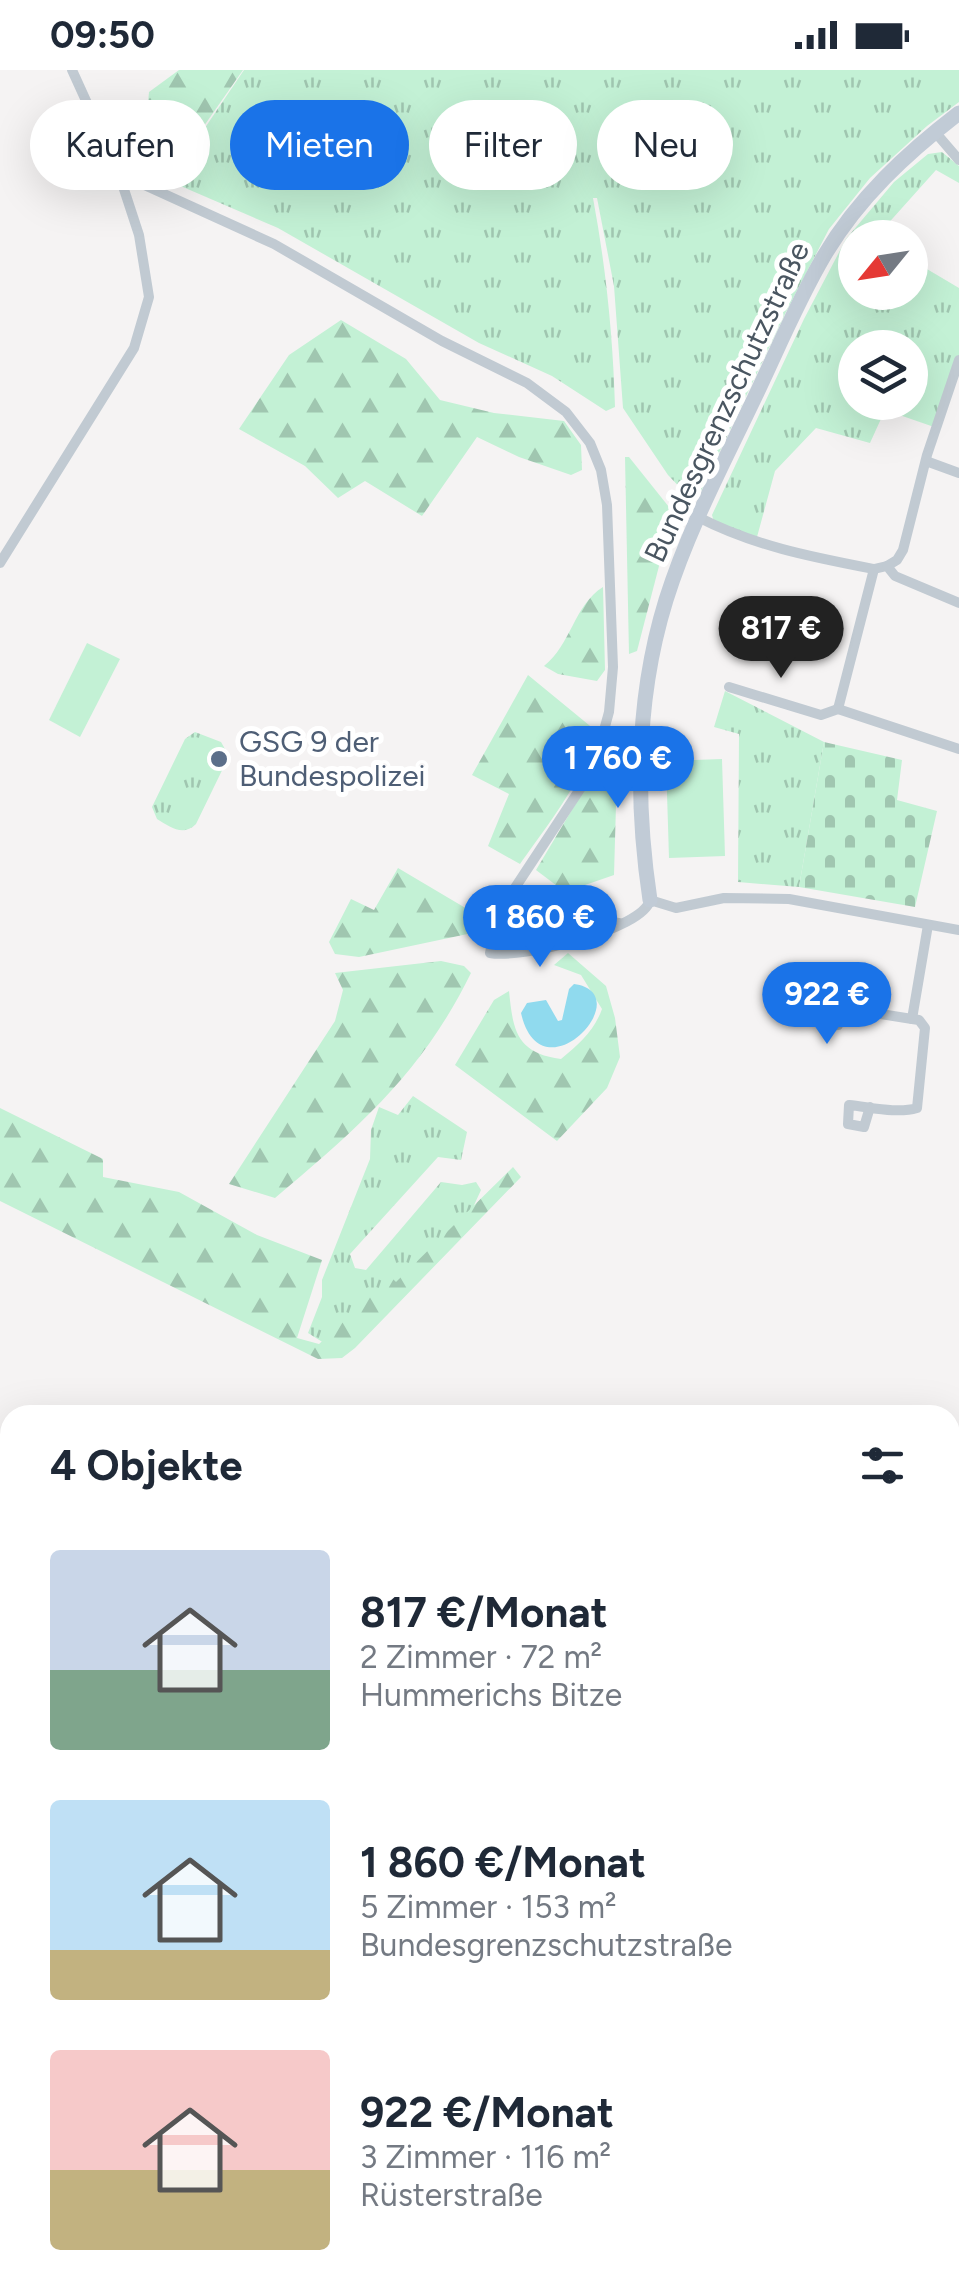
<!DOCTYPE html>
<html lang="de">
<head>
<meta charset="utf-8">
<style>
	:root { --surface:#fff; --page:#f6f6f7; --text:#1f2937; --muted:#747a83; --accent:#1a73e8 }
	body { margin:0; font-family:Figtree,sans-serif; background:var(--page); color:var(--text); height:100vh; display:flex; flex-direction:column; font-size:38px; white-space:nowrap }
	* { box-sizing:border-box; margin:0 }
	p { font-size:32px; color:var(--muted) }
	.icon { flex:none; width:55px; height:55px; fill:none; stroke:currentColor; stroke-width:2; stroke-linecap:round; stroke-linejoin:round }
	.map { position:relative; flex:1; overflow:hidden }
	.details { position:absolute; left:0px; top:1335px; width:960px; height:890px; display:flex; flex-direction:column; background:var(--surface); border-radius:30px 30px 0 0; box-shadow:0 10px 40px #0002 }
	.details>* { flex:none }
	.guide { position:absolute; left:30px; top:30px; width:900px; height:90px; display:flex; gap:20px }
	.needle { width:65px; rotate:240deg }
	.controls { position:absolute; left:838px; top:150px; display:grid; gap:20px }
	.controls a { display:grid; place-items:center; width:90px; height:90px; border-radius:50%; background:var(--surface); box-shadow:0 10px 40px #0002; font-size:50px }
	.price { position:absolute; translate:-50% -85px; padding:0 22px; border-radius:35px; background:var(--accent); color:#fff; font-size:32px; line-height:65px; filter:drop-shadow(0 2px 5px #0008) }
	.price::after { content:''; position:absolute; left:50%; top:60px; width:30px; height:22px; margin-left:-15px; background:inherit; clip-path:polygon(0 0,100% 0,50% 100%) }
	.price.on { background:#222; color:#fff }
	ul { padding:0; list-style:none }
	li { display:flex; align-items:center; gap:30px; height:250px; padding:0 50px }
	li span { display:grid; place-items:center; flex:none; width:280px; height:200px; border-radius:10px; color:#555 }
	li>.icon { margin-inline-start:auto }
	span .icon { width:120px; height:120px; fill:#fffc; stroke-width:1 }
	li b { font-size:42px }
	h2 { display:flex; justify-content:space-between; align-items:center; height:120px; padding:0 50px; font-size:42px }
	.tag { padding:0 35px; border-radius:45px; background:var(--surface); box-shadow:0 10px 40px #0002; font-size:35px; line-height:90px }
	.tag.on { background:var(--accent); color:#fff }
	.status { display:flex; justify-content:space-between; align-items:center; height:70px; padding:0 50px; background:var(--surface); direction:ltr }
	.status svg { height:28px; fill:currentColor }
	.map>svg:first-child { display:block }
</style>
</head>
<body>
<div class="status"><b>09:50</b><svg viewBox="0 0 49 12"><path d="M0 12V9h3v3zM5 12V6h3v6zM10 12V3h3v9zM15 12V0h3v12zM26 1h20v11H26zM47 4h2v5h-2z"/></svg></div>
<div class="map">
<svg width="959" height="2225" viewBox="0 0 959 2225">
	<defs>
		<pattern id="grass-tufts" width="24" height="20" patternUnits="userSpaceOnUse" patternTransform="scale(2.5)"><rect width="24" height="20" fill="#c3f1d5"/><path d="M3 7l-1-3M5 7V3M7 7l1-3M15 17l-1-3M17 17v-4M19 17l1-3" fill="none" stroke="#a0c6b0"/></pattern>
		<pattern id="forest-firs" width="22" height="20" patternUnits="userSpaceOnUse" patternTransform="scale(2.5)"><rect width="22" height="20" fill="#c3f1d5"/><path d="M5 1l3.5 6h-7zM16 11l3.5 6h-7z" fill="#a0c6b0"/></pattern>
		<pattern id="cemetery-stones" width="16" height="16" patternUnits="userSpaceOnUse" patternTransform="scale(2.5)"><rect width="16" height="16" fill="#c3f1d5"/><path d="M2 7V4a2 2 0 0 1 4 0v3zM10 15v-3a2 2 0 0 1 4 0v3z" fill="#a0c6b0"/></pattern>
	</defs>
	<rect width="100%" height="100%" fill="#f5f3f3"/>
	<g fill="url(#grass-tufts)" fill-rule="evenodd">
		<path d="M244,0H959V32L927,56L870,108L829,159L786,242L701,421L689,427L668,405L623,338L614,216L597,128H593C606,198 613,266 615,337L606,341L552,306L479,273L278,158L169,111Z"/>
		<path d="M942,82L959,96V113L936,100L876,167L855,168V222H910V189L959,218V290L937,358L885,340L870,373L816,358L775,401L757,467L714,452L712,445L804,249L846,169L894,112L928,84ZM855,278H910V332H855Z"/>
		<polygon points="725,621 824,672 799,817 738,812 739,664 714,657"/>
		<path d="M195,662L221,672L229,686L196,754C183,767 170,757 157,749L152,737L185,669Z"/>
		<polygon points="413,1026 467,1062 461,1090 438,1087 350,1184 355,1198 366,1200 441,1112 462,1115 476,1112 481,1120 470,1144 332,1278 308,1263 322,1227 322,1210 370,1089 371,1060 379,1037 398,1045"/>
		<polygon points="0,1448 10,1454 10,1739 0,1740"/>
	</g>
	<g fill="url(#forest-firs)">
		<polygon points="179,0 243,0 190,76 171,70 148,33 149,22"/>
		<polygon points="341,250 406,289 440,330 494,343 564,351 581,375 582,400 571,405 519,387 477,367 422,446 365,411 338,428 305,396 239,359 289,285"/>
		<polygon points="625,387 629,387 673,442 637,581 629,584"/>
		<path d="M603,517L605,600L597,611L558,604L544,596C571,575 574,535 603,517Z"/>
		<path d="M528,605L595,660C595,695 541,764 520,794L488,776L509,724L472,705Z"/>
		<polygon points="598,696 617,700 614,805 565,822 536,800"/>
		<polygon points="398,798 479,846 477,862 359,887 335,884 329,872 351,829 374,840"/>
		<path d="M568,883L606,916L615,948L620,987L607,1018L557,1071L455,995L494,930L509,921C513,960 516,983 561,989C579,974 594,961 602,939L581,905L554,895Z"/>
		<path d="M441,891L464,896L471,903C422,1003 358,1058 275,1128L229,1114L335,951L343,920L335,903Z"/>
		<polygon points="0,1038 103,1089 103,1107 179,1122 257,1165 322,1190 297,1268 319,1274 391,1207 396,1212 513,1097 521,1107 355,1278 342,1288 318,1289 0,1131"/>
	</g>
	<polygon fill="url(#cemetery-stones)" points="824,672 902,690 897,730 937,741 915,837 799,817"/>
	<g fill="#c3f1d5">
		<polygon points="87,573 120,589 80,667 49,650"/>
		<polygon points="722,689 725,786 669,788 666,691"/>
	</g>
	<path fill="#90daee" d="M574,914C641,923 541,1031 521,943L527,933L546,930L558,951L562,950L569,919Z"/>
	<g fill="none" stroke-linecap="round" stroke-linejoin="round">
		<defs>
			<g id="highway">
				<polyline points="950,1669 959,1667"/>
				<polyline points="950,1710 959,1706"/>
				<polyline points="950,1742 959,1737"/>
				<polyline points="0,1820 10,1818"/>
				<polyline points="0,1848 10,1848"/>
				<polyline points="0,1865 10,1864"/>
				<polyline points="781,2215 792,2225"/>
				<polyline points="828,2215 833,2225"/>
				<polyline points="847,2215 853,2225"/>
				<polyline points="872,2215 876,2225"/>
			</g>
		</defs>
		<use href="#highway" stroke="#7690ad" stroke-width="22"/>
		<g stroke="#c1cad2" stroke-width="10">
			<polyline points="935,62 959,90"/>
			<path d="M122,110L129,108L274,174L442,271L527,313L566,342L590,373L601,400L607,435L613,597L609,642L598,682L584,713L505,833L496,853L490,883C520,889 643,860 650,830L676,838L724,828L789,829L959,860"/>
			<polyline points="926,391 959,403"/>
			<path d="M698,447C754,476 812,487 874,499L887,496L895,506L959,533"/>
			<polyline points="0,493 134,278 149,227 139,165 118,101 72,0"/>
			<polyline points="887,496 897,490 903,480 927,385 959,290"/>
			<polyline points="874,499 838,639 959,679"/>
			<polyline points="729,617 821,645 838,639"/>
			<polyline points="492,874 517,876 610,852 619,853"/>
			<polyline points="841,939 838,955 825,956 824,935 912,949"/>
			<path d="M870,1037L864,1057L848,1054L849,1035C870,1037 897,1044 917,1038L925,958L919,950L912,949L928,855"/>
		</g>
		<path stroke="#c1cbd6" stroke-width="15" d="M650,830C635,730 636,627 666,530C688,460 723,394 754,329C777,281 797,232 824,186C858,128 907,83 959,43"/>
		<use href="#highway" stroke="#8ba5c1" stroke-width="20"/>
		<defs>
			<g id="rail">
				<polyline points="950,1589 959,1587"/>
				<polyline points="0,1743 10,1742"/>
			</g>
		</defs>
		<use href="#rail" stroke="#b5b8bd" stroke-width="6"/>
		<use href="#rail" stroke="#fff" stroke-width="2.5" stroke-dasharray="8" stroke-linecap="butt"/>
	</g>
	<circle fill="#5c6f8a" stroke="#fff" stroke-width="4" cx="219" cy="689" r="10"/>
	<g text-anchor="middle" stroke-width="10" stroke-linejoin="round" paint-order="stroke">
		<g font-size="30" fill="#4a5661" stroke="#fff">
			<text transform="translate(727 332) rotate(-65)" y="10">Bundesgrenzschutzstraße</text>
		</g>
		<g font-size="30" fill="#4e5e75" stroke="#fff" text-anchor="start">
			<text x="239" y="682">GSG 9 der<tspan x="239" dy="34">Bundespolizei</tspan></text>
		</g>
	</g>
</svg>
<div class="controls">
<a><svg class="needle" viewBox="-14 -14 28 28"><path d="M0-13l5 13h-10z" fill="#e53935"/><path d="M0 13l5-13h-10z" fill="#747a83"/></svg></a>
<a><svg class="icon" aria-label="layers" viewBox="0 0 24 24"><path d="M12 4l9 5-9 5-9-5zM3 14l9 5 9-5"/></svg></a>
</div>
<b class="price on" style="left:781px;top:611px">817 €</b>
<b class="price" style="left:618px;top:741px">1 760 €</b>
<b class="price" style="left:540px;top:900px">1 860 €</b>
<b class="price" style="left:827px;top:977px">922 €</b>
<div class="guide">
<a class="tag">Kaufen</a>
<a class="tag on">Mieten</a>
<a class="tag">Filter</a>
<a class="tag">Neu</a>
</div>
<section class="details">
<h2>4 Objekte<svg class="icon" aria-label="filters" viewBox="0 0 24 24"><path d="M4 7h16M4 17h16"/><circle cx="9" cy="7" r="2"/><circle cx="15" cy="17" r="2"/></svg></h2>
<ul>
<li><span style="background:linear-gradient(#c9d6e8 60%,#7fa58c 0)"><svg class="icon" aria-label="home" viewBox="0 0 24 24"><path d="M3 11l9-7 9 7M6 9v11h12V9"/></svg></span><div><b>817 €/Monat</b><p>2 Zimmer · 72 m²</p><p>Hummerichs Bitze</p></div></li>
<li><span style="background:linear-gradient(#bfe0f5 75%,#c2b280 0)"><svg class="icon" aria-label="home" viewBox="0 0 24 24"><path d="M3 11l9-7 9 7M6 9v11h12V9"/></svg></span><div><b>1 860 €/Monat</b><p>5 Zimmer · 153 m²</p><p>Bundesgrenzschutzstraße</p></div></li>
<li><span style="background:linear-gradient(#f6c9c9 60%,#c2b280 0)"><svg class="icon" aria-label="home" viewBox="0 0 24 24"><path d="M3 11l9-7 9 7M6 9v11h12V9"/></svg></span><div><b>922 €/Monat</b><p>3 Zimmer · 116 m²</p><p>Rüsterstraße</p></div></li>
</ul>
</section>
</div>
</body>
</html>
